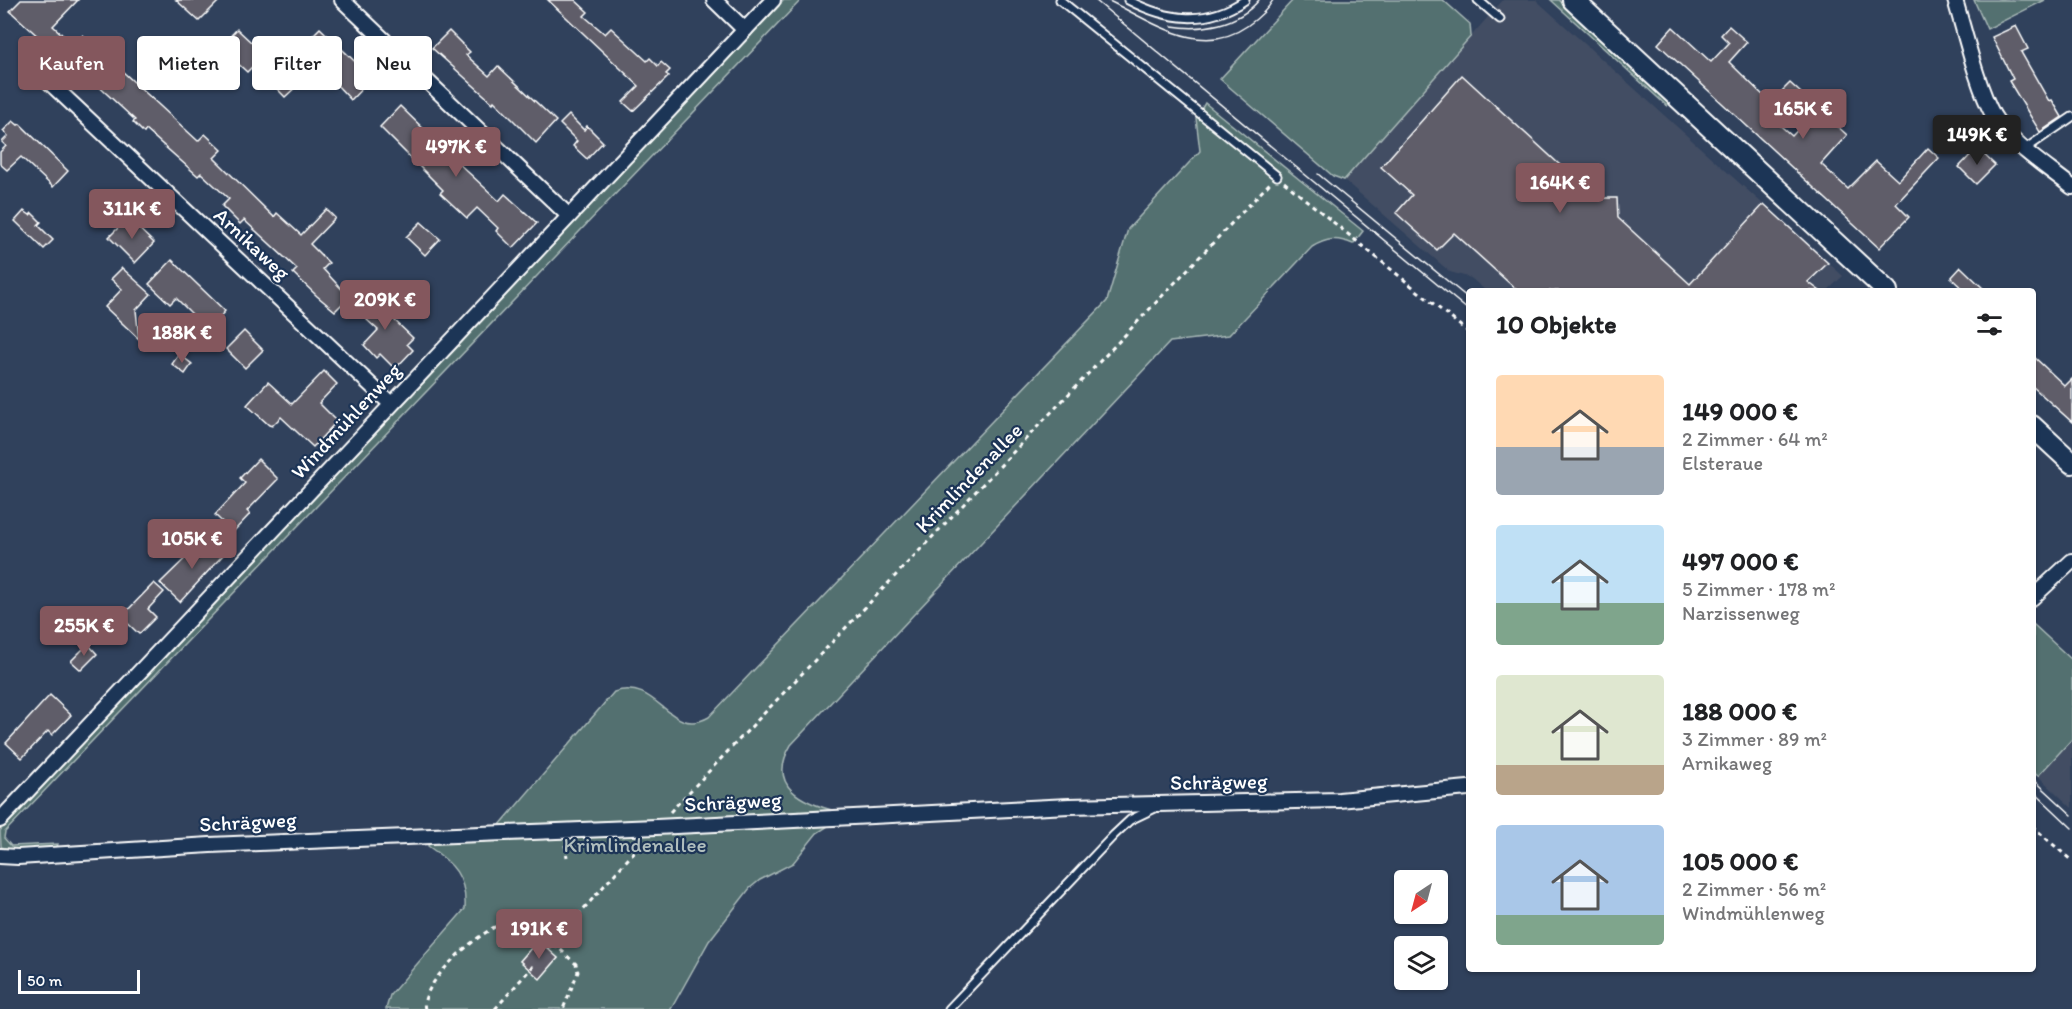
<!DOCTYPE html>
<html lang="de">
<head>
<meta charset="utf-8">
<style>
	:root { --surface:#fff; --page:#f6f6f6; --text:#202124; --muted:#757577; --accent:#84575d }
	body { margin:0; font-family:Itim,sans-serif; background:var(--page); color:var(--text); height:100vh; display:flex; flex-direction:column; font-size:22px; white-space:nowrap }
	* { box-sizing:border-box; margin:0 }
	p { font-size:20px; color:var(--muted) }
	.icon { flex:none; width:33px; height:33px; fill:none; stroke:currentColor; stroke-width:2; stroke-linecap:round; stroke-linejoin:round }
	.map { position:relative; flex:1; overflow:hidden }
	.details { position:absolute; left:1466px; top:288px; width:570px; height:684px; display:flex; flex-direction:column; background:var(--surface); border-radius:6px; box-shadow:0 2px 4px #0004 }
	.details>* { flex:none }
	.banner { position:absolute; left:18px; top:36px; width:570px; height:54px; display:flex; gap:12px }
	.needle { width:39px; rotate:216deg }
	.fabs { position:absolute; left:1394px; top:870px; display:grid; gap:12px }
	.fabs a { display:grid; place-items:center; width:54px; height:54px; border-radius:6px; background:var(--surface); box-shadow:0 2px 4px #0004; font-size:30px }
	.scale { position:absolute; left:18px; bottom:15px; width:122px; box-sizing:border-box; padding-left:6px; border:3px solid #fff; border-top:0; font-size:16px; line-height:21px; white-space:nowrap; color:#fff; -webkit-text-stroke:4px #1d3557; paint-order:stroke }
	.price { position:absolute; translate:-50% -51px; padding:0 14px; border-radius:6px; background:var(--accent); color:#fff; font-size:20px; line-height:39px; filter:drop-shadow(0 2px 3px #0008) }
	.price::after { content:''; position:absolute; left:50%; top:36px; width:18px; height:14px; margin-left:-9px; background:inherit; clip-path:polygon(0 0,100% 0,50% 100%) }
	.price.current { background:#222; color:#fff }
	ul { padding:0; list-style:none }
	li { display:flex; align-items:center; gap:18px; height:150px; padding:0 30px }
	li span { display:grid; place-items:center; flex:none; width:168px; height:120px; border-radius:6px; color:#555 }
	li>.icon { margin-inline-start:auto }
	span .icon { width:72px; height:72px; fill:#fffc; stroke-width:1 }
	li b { font-size:26px }
	h2 { display:flex; justify-content:space-between; align-items:center; height:72px; padding:0 30px; font-size:26px }
	.tag { padding:0 21px; border-radius:6px; background:var(--surface); box-shadow:0 2px 4px #0004; font-size:21px; line-height:54px }
	.tag.current { background:var(--accent); color:#fff }
	.map>svg:first-child { display:block }
</style>
</head>
<body>
<div class="map">
<svg width="2072" height="1009" viewBox="0 0 2072 1009">
	<rect width="100%" height="100%" fill="#30415c"/>
	<filter id="ink" filterUnits="userSpaceOnUse"><feTurbulence type="fractalNoise" baseFrequency=".0167" numOctaves="2"/><feDisplacementMap in="SourceGraphic" scale="12" xChannelSelector="R" yChannelSelector="G"/><feConvolveMatrix kernelMatrix="1 2 1 2 8 2 1 2 1" color-interpolation-filters="sRGB"/></filter>
	<g filter="url(#ink)">
		<g fill="#424d63">
			<polygon points="1503,0 1536,0 1843,276 1827,291 1486,291 1471,278 1450,272 1344,180"/>
			<polygon points="2072,739 2072,808 2038,776"/>
		</g>
		<g fill="#52706f" stroke="#a8b8b7" stroke-width="1.5" fill-rule="evenodd">
			<polygon points="784,0 801,0 5,832 4,838 11,846 58,844 57,847 17,851 1,847 0,831 4,825"/>
			<polygon points="1293,0 1443,0 1470,24 1471,36 1344,180 1333,176 1220,79"/>
			<polygon points="1551,0 1559,0 1670,101 1667,106"/>
			<polygon points="1974,0 2045,0 1987,29"/>
			<path d="M1205,103L1363,231L1353,244C1337,237 1327,238 1312,247L1229,335L1170,342L791,745C766,787 803,803 839,812L833,823L817,833L793,863L760,880L750,888L709,941L671,1009H386L390,995L465,909C467,877 453,863 428,846L436,830L499,826L614,692C659,677 669,740 709,717L1107,301L1128,229L1200,151L1196,118ZM538,941L558,958L540,978L520,961Z"/>
			<polygon points="2033,624 2072,660 2072,739 2038,776 2032,771"/>
		</g>
		<g fill="#5e5d69" stroke="#fff" stroke-width="1.5">
			<polygon points="21,0 78,0 53,26 74,45 83,35 198,141 205,134 222,150 214,158 274,217 277,213 301,235 326,209 335,218 310,244 329,263 323,269 349,297 335,311 317,296 293,273 297,269 244,220 240,224 222,206 229,199 201,173 198,176 146,130 144,133 133,122 135,120 65,55 62,58 10,11"/>
			<polygon points="176,0 220,0 199,21"/>
			<polygon points="548,0 575,0 588,12 584,16 605,34 611,28 647,61 650,58 658,66 661,62 670,70 666,74 669,76 633,111 623,102 639,86"/>
			<polygon points="1729,26 1747,42 1729,62 1771,103 1764,111 1792,136 1809,118 1781,92 1790,83 1847,135 1821,164 1848,189 1876,161 1898,181 1928,148 1939,158 1896,204 1909,217 1879,248 1658,44 1673,27 1711,62 1729,43 1721,35"/>
			<polygon points="2016,26 2028,49 2021,52 2049,101 2052,100 2062,117 2040,132 2009,81 2013,79 1992,37"/>
			<polygon points="320,28 372,78 351,100 301,47"/>
			<polygon points="237,29 252,43 256,39 301,82 285,97 254,65 247,72 220,47"/>
			<polygon points="449,31 470,52 466,55 489,76 498,66 556,121 536,143 494,101 493,103 432,48"/>
			<polygon points="1462,75 1596,198 1617,198 1618,218 1690,284 1764,204 1828,263 1808,282 1820,291 1518,291 1454,233 1437,250 1396,213 1412,195 1381,167"/>
			<polygon points="400,106 431,136 433,133 458,156 455,160 499,201 505,194 537,223 513,248 496,231 498,228 477,208 467,218 440,193 443,190 380,127"/>
			<polygon points="569,115 584,130 587,126 603,142 587,159 573,146 577,141 560,124"/>
			<polygon points="13,121 18,125 20,124 68,171 53,187 21,157 7,170 0,164 0,152 6,146 2,142 8,136 3,131"/>
			<polygon points="1977,148 1995,165 1976,184 1959,167"/>
			<polygon points="24,211 30,215 32,213 41,222 38,225 53,240 44,249 15,221"/>
			<polygon points="128,218 154,243 135,263 109,237"/>
			<polygon points="421,222 440,239 425,255 406,237"/>
			<polygon points="172,260 225,311 208,330 176,298 170,304 149,284"/>
			<polygon points="1961,267 1986,291 1965,291 1951,278"/>
			<polygon points="122,268 151,294 136,310 139,339 105,307 122,289 111,279"/>
			<polygon points="369,289 393,312 390,316 413,338 407,344 413,350 395,369 380,354 376,358 364,345 378,330 367,320 369,317 355,304"/>
			<polygon points="244,331 263,350 245,368 226,349"/>
			<polygon points="179,354 192,364 185,374 172,364"/>
			<polygon points="2032,355 2065,386 2072,379 2072,422 2032,386"/>
			<polygon points="324,371 337,384 319,403 337,421 313,447 281,417 272,426 269,425 247,405 268,382 292,404"/>
			<polygon points="258,459 278,479 247,511 250,514 233,532 215,515 245,483 240,478"/>
			<polygon points="205,539 223,555 180,602 160,583"/>
			<polygon points="154,583 164,592 148,609 156,617 139,634 121,617"/>
			<polygon points="88,644 97,654 81,670 71,661"/>
			<polygon points="50,695 71,715 52,735 48,731 22,758 6,743"/>
			<polygon points="538,940 558,958 540,979 520,961"/>
		</g>
		<g fill="none" stroke-linecap="round" stroke-linejoin="round">
			<defs>
				<g id="lane">
					<polyline points="1060,0 1277,176"/>
					<path d="M1128,0C1168,21 1207,26 1245,0"/>
					<polyline points="1478,0 1500,19"/>
					<polyline points="2025,149 2072,117"/>
					<polyline points="949,1009 1114,835 1130,820 1155,808"/>
				</g>
				<g id="street">
					<polyline points="342,0 569,216"/>
					<polyline points="714,0 745,30"/>
					<path d="M1955,0C1965,33 1977,86 1993,115C2010,144 2046,166 2072,187"/>
					<polyline points="32,66 391,404"/>
					<polyline points="2032,598 2072,561"/>
					<polyline points="0,820 773,0"/>
					<polyline points="0,856 18,857 210,845 656,827 1069,806 1339,800 1468,788"/>
				</g>
				<g id="secondary">
					<polyline points="1573,0 1887,291"/>
					<polyline points="2032,426 2072,463"/>
				</g>
			</defs>
			<use href="#lane" stroke="#fff" stroke-width="11"/>
			<use href="#street" stroke="#fff" stroke-width="18"/>
			<use href="#secondary" stroke="#fff" stroke-width="24"/>
			<g stroke="#fff" stroke-width="3" stroke-dasharray="4.5 4.5" stroke-linecap="butt">
				<polyline points="1284,182 1468,332"/>
				<polyline points="670,812 1270,183"/>
				<polyline points="2032,826 2072,861"/>
				<polyline points="565,845 567,857"/>
				<polyline points="548,949 643,842"/>
				<path d="M425,1009C417,984 493,916 518,920C536,923 562,952 576,964L578,972L563,1009"/>
				<polyline points="495,1009 533,966"/>
			</g>
			<use href="#lane" stroke="#1d3557" stroke-width="7"/>
			<use href="#street" stroke="#1d3557" stroke-width="14"/>
			<use href="#secondary" stroke="#1d3557" stroke-width="20"/>
			<g stroke="#fff" stroke-width="1.5">
				<polyline points="1095,0 1468,310"/>
				<path d="M1107,0C1150,20 1200,59 1247,26C1257,19 1267,11 1273,0"/>
				<path d="M1172,26C1202,31 1238,25 1259,0"/>
				<polyline points="1318,174 1468,298"/>
				<polyline points="2032,778 2072,815"/>
				<polyline points="2032,790 2072,828"/>
			</g>
		</g>
	</g>
	<g text-anchor="middle" stroke-width="4.5" stroke-linejoin="round" paint-order="stroke">
		<g font-size="21" fill="#fff" stroke="#1d3557">
			<text transform="translate(252 244) rotate(43)" y="7">Arnikaweg</text>
			<text transform="translate(346 421) rotate(-47)" y="7">Windmühlenweg</text>
			<text transform="translate(969 478) rotate(-46)" y="7">Krimlindenallee</text>
			<text transform="translate(1219 782) rotate(-1)" y="7">Schrägweg</text>
			<text transform="translate(733 802) rotate(-3)" y="7">Schrägweg</text>
			<text transform="translate(248 822) rotate(-3)" y="7">Schrägweg</text>
		</g>
		<g font-size="21" fill="#b1bfbe" stroke="#1d3557">
			<text x="635" y="852">Krimlindenallee</text>
		</g>
	</g>
</svg>
<div class="fabs">
<a><svg class="needle" viewBox="-14 -14 28 28"><path d="M0-13l5 13h-10z" fill="#e53935"/><path d="M0 13l5-13h-10z" fill="#757577"/></svg></a>
<a><svg class="icon" aria-label="layers" viewBox="0 0 24 24"><path d="M12 4l9 5-9 5-9-5zM3 14l9 5 9-5"/></svg></a>
</div>
<div class="scale">50 m</div>
<b class="price" style="left:1803px;top:140px">165K €</b>
<b class="price current" style="left:1977px;top:166px">149K €</b>
<b class="price" style="left:456px;top:178px">497K €</b>
<b class="price" style="left:1560px;top:214px">164K €</b>
<b class="price" style="left:132px;top:240px">311K €</b>
<b class="price" style="left:385px;top:331px">209K €</b>
<b class="price" style="left:182px;top:364px">188K €</b>
<b class="price" style="left:192px;top:570px">105K €</b>
<b class="price" style="left:84px;top:657px">255K €</b>
<b class="price" style="left:539px;top:960px">191K €</b>
<div class="banner">
<a class="tag current">Kaufen</a>
<a class="tag">Mieten</a>
<a class="tag">Filter</a>
<a class="tag">Neu</a>
</div>
<section class="details">
<h2>10 Objekte<svg class="icon" aria-label="filters" viewBox="0 0 24 24"><path d="M4 7h16M4 17h16"/><circle cx="9" cy="7" r="2"/><circle cx="15" cy="17" r="2"/></svg></h2>
<ul>
<li><span style="background:linear-gradient(#ffd9b3 60%,#9aa5b1 0)"><svg class="icon" aria-label="home" viewBox="0 0 24 24"><path d="M3 11l9-7 9 7M6 9v11h12V9"/></svg></span><div><b>149 000 €</b><p>2 Zimmer · 64 m²</p><p>Elsteraue</p></div></li>
<li><span style="background:linear-gradient(#bfe0f5 65%,#7fa58c 0)"><svg class="icon" aria-label="home" viewBox="0 0 24 24"><path d="M3 11l9-7 9 7M6 9v11h12V9"/></svg></span><div><b>497 000 €</b><p>5 Zimmer · 178 m²</p><p>Narzissenweg</p></div></li>
<li><span style="background:linear-gradient(#dfe7d0 75%,#b9a48a 0)"><svg class="icon" aria-label="home" viewBox="0 0 24 24"><path d="M3 11l9-7 9 7M6 9v11h12V9"/></svg></span><div><b>188 000 €</b><p>3 Zimmer · 89 m²</p><p>Arnikaweg</p></div></li>
<li><span style="background:linear-gradient(#a9c7e8 75%,#7fa58c 0)"><svg class="icon" aria-label="home" viewBox="0 0 24 24"><path d="M3 11l9-7 9 7M6 9v11h12V9"/></svg></span><div><b>105 000 €</b><p>2 Zimmer · 56 m²</p><p>Windmühlenweg</p></div></li>
</ul>
</section>
</div>
</body>
</html>
